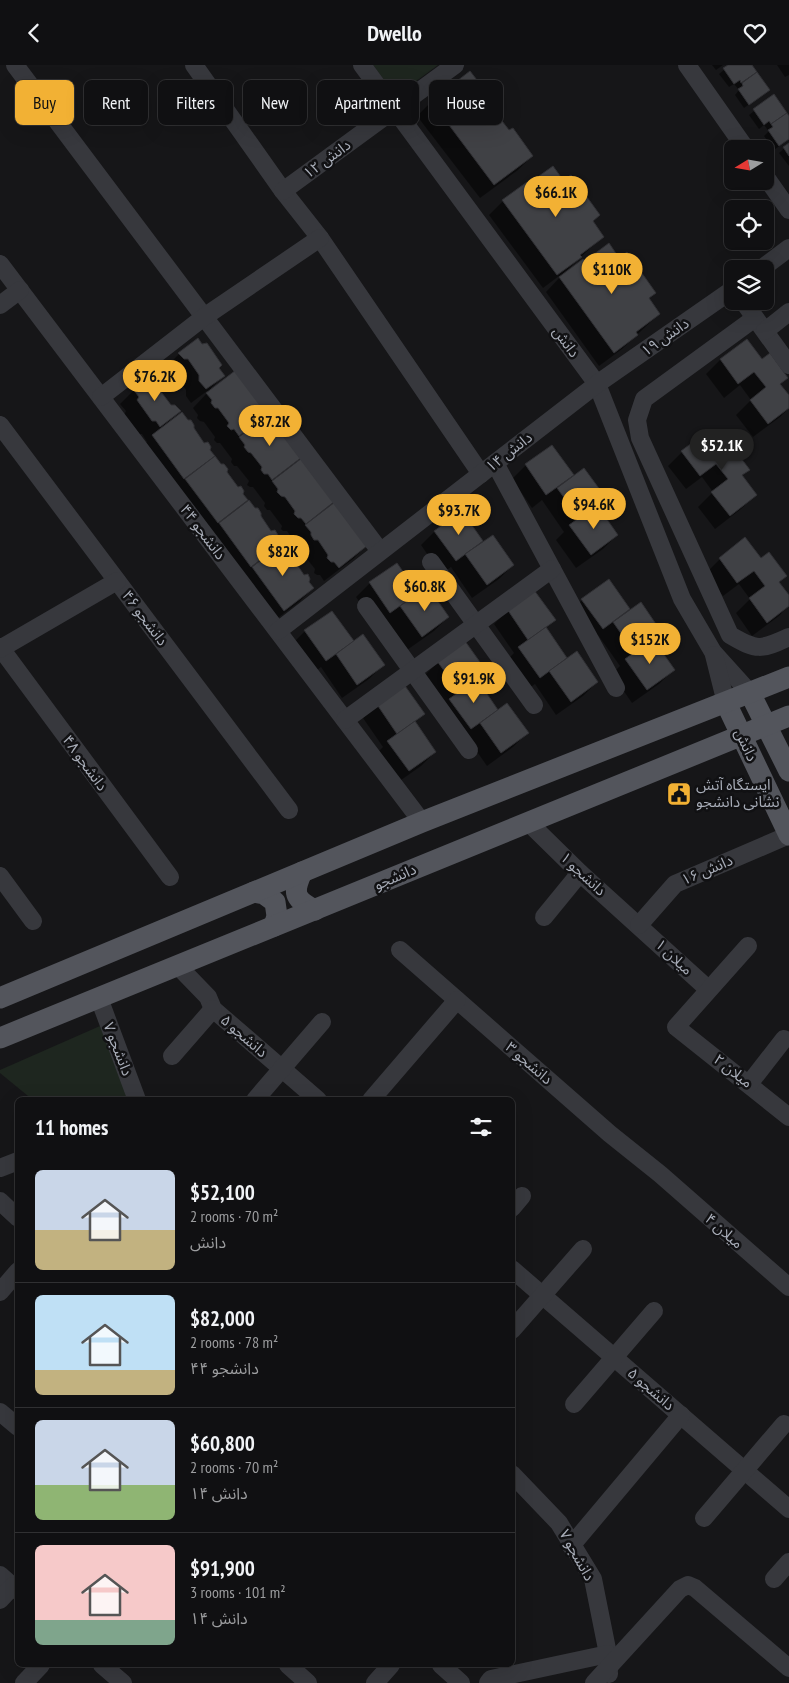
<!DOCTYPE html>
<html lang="en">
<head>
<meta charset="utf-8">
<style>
	:root { --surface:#101012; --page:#1e1e20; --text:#f1f3f6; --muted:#9c9d9f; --line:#303032; --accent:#f2b134 }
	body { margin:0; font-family:"PT Sans Narrow","Noto Sans Arabic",sans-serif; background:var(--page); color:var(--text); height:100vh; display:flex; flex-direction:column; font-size:19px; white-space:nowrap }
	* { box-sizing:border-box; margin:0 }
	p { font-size:16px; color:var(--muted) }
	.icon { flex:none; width:28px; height:28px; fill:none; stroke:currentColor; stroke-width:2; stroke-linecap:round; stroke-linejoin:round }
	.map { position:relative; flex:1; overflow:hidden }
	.panel { position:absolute; left:15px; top:1032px; width:500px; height:570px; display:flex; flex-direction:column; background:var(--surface); border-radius:8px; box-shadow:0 5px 20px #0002,0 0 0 1px var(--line) }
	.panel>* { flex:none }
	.top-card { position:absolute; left:15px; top:15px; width:500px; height:45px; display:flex; gap:10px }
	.needle { width:32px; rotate:259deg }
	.controls { position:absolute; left:724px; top:75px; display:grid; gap:10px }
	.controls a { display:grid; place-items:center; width:50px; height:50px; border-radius:8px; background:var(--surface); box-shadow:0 5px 20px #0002,0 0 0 1px var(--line); font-size:25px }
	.price { position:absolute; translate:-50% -42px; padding:0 11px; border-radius:18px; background:var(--accent); color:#111; font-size:16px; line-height:32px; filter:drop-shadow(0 1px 2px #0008) }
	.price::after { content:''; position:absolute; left:50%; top:30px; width:15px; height:11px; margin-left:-8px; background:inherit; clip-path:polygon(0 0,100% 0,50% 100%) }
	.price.current { background:#222; color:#fff }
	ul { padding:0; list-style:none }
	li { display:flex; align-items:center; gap:15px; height:125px; padding:0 20px }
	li+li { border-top:1px solid var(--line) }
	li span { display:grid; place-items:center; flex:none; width:140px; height:100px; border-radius:8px; color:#555 }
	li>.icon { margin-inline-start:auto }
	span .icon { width:60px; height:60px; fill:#fffc; stroke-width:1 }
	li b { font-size:21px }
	h2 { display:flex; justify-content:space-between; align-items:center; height:60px; padding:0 20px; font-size:21px }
	.tag { padding:0 18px; border-radius:8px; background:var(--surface); box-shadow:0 5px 20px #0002,0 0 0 1px var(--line); font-size:18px; line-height:45px }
	.tag.current { background:var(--accent); color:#111 }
	header { display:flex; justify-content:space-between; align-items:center; height:65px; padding:0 20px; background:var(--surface); font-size:22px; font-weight:800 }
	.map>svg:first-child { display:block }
</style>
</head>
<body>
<header><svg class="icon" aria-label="back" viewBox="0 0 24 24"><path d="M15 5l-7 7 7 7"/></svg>Dwello<svg class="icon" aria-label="heart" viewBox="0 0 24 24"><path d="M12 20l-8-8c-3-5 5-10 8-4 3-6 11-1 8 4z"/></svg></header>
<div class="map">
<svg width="789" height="1618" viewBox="0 0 789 1618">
	<rect width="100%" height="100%" fill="#161618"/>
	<g fill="#1e261f">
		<polygon points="373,0 438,0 396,31"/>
		<polygon points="100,961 129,1033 122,1035 33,1035 0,1008 0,1005"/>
	</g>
	<g fill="#0007">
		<polygon points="712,0 723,0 716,5"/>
		<polygon points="730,0 751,0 769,25 744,43 735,30 739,25 734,19 729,22 719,9"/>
		<polygon points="777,0 789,0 789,10 785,12"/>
		<polygon points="470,8 488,39 509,67 532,91 518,105 480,133 417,51 431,37"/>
		<polygon points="773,31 789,53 789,74 774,85 764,71 769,66 767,64 764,60 759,64 749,50"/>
		<polygon points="789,79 789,101 779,88"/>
		<polygon points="503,136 592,157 602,172 565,207 566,208 584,198 619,194 655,228 648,234 659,249 622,284 599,301 546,227 560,212 559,211 543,223 489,150"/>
		<polygon points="198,274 223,311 211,323 212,325 236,306 367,480 353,494 324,516 320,510 317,510 314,508 315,504 303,489 300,488 297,485 298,482 287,466 283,466 281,464 282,461 270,445 267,445 264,441 265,438 253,422 250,422 247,420 249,416 237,401 234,401 231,397 232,394 220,378 217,378 214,375 215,372 204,357 200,356 197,353 198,350 193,343 208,327 207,326 191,338 186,331 186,325 173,307 170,308 165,303 179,289"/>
		<polygon points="746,276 761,296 786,313 780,320 789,332 789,343 780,352 753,372 736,350 751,335 740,320 724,333 706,309 720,295"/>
		<polygon points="158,324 170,342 179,346 166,359 193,364 313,523 299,537 270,559 139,385 147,377 142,369 137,369 124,350 126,346 120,339 134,325"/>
		<polygon points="552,381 574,412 604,433 596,441 617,470 603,484 576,503 556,475 564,467 542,435 532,443 512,414 526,400"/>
		<polygon points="682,387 748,405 741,411 755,430 741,444 715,464 698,442 713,427 702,412 686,424 668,401"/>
		<polygon points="461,447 483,478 513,500 499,514 472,533 451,502 441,509 421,480 435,466"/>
		<polygon points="720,494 760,495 785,511 779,518 789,532 789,540 779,551 752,571 736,548 750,534 739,519 723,531 706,508"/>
		<polygon points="396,499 418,530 448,552 434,566 407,585 376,561 356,532 370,518"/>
		<polygon points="608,516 630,546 660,567 652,576 673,605 659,619 632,638 612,609 620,601 598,570 588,577 568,549 582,535"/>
		<polygon points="508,545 554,555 545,564 567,595 597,617 583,631 556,650 535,619 525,626 505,597 514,588 494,559"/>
		<polygon points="305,566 354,578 383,600 369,614 342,633 321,602 312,609 291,580"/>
		<polygon points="438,597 485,606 476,616 498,647 527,668 513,682 487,701 424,611"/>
		<polygon points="377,639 423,649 414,658 435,687 421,701 394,720 374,691 383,682 363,653"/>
	</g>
	<g fill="#404145" stroke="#303034">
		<polygon points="728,0 752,0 757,7 741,18 740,15 734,19 723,3"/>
		<polygon points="470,6 493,36 489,39 509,65 513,63 533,91 494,120 431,36"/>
		<polygon points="757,7 770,25 749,40 738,24 743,21 742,18"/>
		<polygon points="774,29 787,48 771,59 769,56 764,60 753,44"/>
		<polygon points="787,48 789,51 789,74 779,81 768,65 773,62 771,59"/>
		<polygon points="789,78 789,91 783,82"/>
		<polygon points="553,101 563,115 571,110 600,150 593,156 604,172 580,190 582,192 557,210 502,135 527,117 528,119"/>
		<polygon points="609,178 619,193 627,187 656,228 649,233 660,249 636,267 638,270 614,288 559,212 583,194 585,196"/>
		<polygon points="198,273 202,279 207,278 222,300 219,303 225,311 206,324 199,316 199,310 188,294 184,294 178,288"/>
		<polygon points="747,274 762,294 770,288 788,313 780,319 789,330 789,343 768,359 750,335 766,322 754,307 738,319 720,294"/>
		<polygon points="236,305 269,348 239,371 234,364 231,365 227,361 229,358 218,343 215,343 211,338 212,335 206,328"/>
		<polygon points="153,310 159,318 159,324 171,340 175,340 181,346 160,362 156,356 152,356 137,335 139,332 133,324"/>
		<polygon points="182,347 188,355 191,355 194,360 194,363 204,378 208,377 211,382 210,385 215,391 184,414 152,370"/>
		<polygon points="269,349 302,392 272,415 268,409 264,409 261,405 262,402 251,388 248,387 244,382 245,380 239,372"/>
		<polygon points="708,366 723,386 731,380 750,405 742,410 757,430 730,451 711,427 728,414 716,399 700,411 681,386"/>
		<polygon points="552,380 574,410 546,430 525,399"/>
		<polygon points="215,391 221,399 224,399 228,404 227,407 238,422 241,421 244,426 243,429 248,435 218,458 185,414"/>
		<polygon points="302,393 335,436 306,459 301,453 298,453 294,449 295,446 285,432 281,431 277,427 278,424 272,416"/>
		<polygon points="584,403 606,433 579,453 557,423"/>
		<polygon points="249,435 255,443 258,443 261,448 261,451 271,466 275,465 278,470 277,473 281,479 251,502 219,458"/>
		<polygon points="335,437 368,480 339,503 334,497 331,497 327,493 328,490 318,475 314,475 311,470 311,467 305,460"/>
		<polygon points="597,440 618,470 591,490 569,460"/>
		<polygon points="462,446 483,476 456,496 434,466"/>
		<polygon points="493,470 514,500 487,520 465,489"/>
		<polygon points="745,472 761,493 769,487 787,511 779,517 789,530 789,541 767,558 749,533 765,521 754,506 737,518 719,493"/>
		<polygon points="282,479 288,487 291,487 294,492 294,495 304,510 308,509 310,514 309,517 314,523 284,546 252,502"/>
		<polygon points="397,498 418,528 390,548 369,517"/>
		<polygon points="609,514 630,544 603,564 581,534"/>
		<polygon points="428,522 449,552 422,572 400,541"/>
		<polygon points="534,525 556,555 528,575 507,544"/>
		<polygon points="641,537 662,568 634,587 613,557"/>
		<polygon points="332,546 354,576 326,596 304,565"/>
		<polygon points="546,562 567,593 540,613 518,582"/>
		<polygon points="363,569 385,600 357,620 336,589"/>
		<polygon points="653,574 675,605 647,625 625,594"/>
		<polygon points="465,576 487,607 459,626 437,596"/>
		<polygon points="577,586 598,617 571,637 549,606"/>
		<polygon points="477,614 498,645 471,664 449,634"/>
		<polygon points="403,618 425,649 397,669 376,638"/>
		<polygon points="507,638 529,668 501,688 480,658"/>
		<polygon points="415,656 436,687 409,706 387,676"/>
	</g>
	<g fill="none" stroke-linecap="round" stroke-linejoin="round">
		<g stroke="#37383d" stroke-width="18">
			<polyline points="15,0 380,486"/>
			<polyline points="194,0 283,126 320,173 481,409"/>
			<polyline points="362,0 597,319 682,534 713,587 750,628"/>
			<polyline points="687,0 746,84"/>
			<polyline points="765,111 789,145"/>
			<polyline points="283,126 455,0"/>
			<polyline points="0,199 422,757"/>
			<polyline points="761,204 789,183"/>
			<polyline points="743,236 789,300"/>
			<polyline points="0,240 20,225"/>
			<path d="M755,253L644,334L637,355L640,373L730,570C757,586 761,585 789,572"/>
			<polyline points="765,266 789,247"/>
			<polyline points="101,332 204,252 320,173"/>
			<polyline points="0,360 289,745"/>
			<polyline points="495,398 616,623"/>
			<polyline points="431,497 534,640"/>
			<polyline points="366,541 469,685"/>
			<polyline points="278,566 597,319 732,225"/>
			<polyline points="0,582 170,812"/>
			<polyline points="0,584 117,516"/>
			<polyline points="714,590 726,638"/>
			<polyline points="345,655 552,504"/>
			<polyline points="528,757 580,808 708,924"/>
			<polyline points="0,811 33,856"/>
			<polyline points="544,852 580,808"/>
			<polyline points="639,860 675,819 789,770"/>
			<polyline points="748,881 676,962 789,1052"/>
			<polyline points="400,885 610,1069 660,1109 789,1222"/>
			<polyline points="178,901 208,932 213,944 318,1035"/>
			<polyline points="99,933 137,1035"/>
			<polyline points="172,991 213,944"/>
			<polyline points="749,1019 784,974"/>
			<polyline points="255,1035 322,957"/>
			<polyline points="371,1035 457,935"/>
			<polyline points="0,1103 18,1096"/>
			<polyline points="0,1136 18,1153"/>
			<polyline points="512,1143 522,1131"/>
			<polyline points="512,1204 789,1444"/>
			<polyline points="0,1227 18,1206"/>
			<polyline points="512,1265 583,1184"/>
			<polyline points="574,1339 654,1246"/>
			<polyline points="0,1347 18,1362"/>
			<polyline points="512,1409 559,1458 593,1514 608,1589 609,1609"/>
			<polyline points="704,1453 784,1359"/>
			<polyline points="571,1481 681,1350"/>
			<polyline points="0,1510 18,1526"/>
			<polyline points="774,1514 789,1497"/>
			<polyline points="0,1535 13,1521"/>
			<polyline points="102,1600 123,1618"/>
			<polyline points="288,1600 308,1618"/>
			<polyline points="441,1600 461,1618"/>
			<polyline points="24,1618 41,1600"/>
			<polyline points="375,1618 391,1600"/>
			<polyline points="488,1618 491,1614 608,1589"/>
			<polyline points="594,1618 680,1524 688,1520 695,1523 789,1603"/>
		</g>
		<g stroke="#53555c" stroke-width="21">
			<polyline points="750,628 789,706"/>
			<polyline points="726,638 789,770"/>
			<path d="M302,807C293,827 293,834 315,845"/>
			<polyline points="254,827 264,829 275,837 277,851 274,861"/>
			<polyline points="0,933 422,757 789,612"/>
			<polyline points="0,973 789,651"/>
		</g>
	</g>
	<defs>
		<symbol id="civic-square" viewBox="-11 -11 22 22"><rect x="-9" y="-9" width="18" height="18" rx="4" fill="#f2b134" stroke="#111113"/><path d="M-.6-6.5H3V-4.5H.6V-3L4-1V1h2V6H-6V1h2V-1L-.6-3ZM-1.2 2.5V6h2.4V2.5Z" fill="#111"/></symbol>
	</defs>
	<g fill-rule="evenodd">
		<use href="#civic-square" x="665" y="715" width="28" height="28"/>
	</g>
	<g text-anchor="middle" stroke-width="5" stroke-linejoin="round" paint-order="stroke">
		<g font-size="15" fill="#a8adb8" stroke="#111113">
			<text transform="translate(327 94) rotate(-36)" y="5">دانش ۱۲</text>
			<text transform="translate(665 272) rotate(-35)" y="5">دانش ۱۹</text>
			<text transform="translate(566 277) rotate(54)" y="5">دانش</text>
			<text transform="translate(509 387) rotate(-38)" y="5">دانش ۱۴</text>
			<text transform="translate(203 467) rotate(53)" y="5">دانشجو ۴۴</text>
			<text transform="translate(145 553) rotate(53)" y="5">دانشجو ۴۶</text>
			<text transform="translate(746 680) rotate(65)" y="5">دانش</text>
			<text transform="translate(85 698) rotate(54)" y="5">دانشجو ۴۸</text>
			<text transform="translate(707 805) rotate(-23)" y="5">دانش ۱۶</text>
			<text transform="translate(583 809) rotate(43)" y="5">دانشجو ۱</text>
			<text transform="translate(395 812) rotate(-23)" y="5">دانشجو</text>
			<text transform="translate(674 892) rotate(43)" y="5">میلان ۱</text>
			<text transform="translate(244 971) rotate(41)" y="5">دانشجو ۵</text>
			<text transform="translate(118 984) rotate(69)" y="5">دانشجو ۷</text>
			<text transform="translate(529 998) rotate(41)" y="5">دانشجو ۳</text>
			<text transform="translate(733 1006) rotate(38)" y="5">میلان ۲</text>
			<text transform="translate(724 1166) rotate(41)" y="5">میلان ۴</text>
			<text transform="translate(651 1324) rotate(41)" y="5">دانشجو ۵</text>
			<text transform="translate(577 1490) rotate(61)" y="5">دانشجو ۷</text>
		</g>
		<g font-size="15" fill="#a8adb8" stroke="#111113" text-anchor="start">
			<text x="696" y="725">ایستگاه آتش<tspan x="696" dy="17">نشانی دانشجو</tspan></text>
		</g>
	</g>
</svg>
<div class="controls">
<a><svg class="needle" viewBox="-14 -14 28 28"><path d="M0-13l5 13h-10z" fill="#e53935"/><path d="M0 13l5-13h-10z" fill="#9c9d9f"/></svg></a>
<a><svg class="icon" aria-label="locate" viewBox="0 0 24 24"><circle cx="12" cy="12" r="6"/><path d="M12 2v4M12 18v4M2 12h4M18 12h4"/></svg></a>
<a><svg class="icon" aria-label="layers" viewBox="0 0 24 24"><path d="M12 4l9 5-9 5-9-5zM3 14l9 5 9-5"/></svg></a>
</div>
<b class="price" style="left:556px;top:153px">$66.1K</b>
<b class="price" style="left:612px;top:230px">$110K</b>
<b class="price" style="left:155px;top:337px">$76.2K</b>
<b class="price" style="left:270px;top:382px">$87.2K</b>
<b class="price current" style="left:722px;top:406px">$52.1K</b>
<b class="price" style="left:594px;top:465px">$94.6K</b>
<b class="price" style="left:459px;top:471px">$93.7K</b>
<b class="price" style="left:283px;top:512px">$82K</b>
<b class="price" style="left:425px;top:547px">$60.8K</b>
<b class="price" style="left:650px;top:600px">$152K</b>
<b class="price" style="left:474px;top:639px">$91.9K</b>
<div class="top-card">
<a class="tag current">Buy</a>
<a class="tag">Rent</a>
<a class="tag">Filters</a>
<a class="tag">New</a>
<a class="tag">Apartment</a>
<a class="tag">House</a>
</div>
<section class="panel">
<h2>11 homes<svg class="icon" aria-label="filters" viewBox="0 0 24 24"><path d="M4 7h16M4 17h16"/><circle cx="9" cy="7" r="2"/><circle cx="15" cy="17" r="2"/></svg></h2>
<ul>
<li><span style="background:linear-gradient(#c9d6e8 60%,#c2b280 0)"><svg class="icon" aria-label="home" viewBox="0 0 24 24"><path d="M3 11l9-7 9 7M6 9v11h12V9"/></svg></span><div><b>$52,100</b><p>2 rooms · 70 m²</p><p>دانش</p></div></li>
<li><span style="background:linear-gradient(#bfe0f5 75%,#c2b280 0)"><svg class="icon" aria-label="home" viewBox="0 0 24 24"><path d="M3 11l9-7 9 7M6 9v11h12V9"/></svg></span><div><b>$82,000</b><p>2 rooms · 78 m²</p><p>دانشجو ۴۴</p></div></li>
<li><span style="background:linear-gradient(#c9d6e8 65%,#8fb573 0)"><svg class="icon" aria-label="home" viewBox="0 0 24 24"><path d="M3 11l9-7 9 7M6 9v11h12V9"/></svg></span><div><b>$60,800</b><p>2 rooms · 70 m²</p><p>دانش ۱۴</p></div></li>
<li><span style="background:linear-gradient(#f6c9c9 75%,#7fa58c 0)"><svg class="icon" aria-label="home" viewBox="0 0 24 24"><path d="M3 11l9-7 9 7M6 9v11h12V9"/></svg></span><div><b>$91,900</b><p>3 rooms · 101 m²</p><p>دانش ۱۴</p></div></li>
</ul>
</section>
</div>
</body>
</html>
